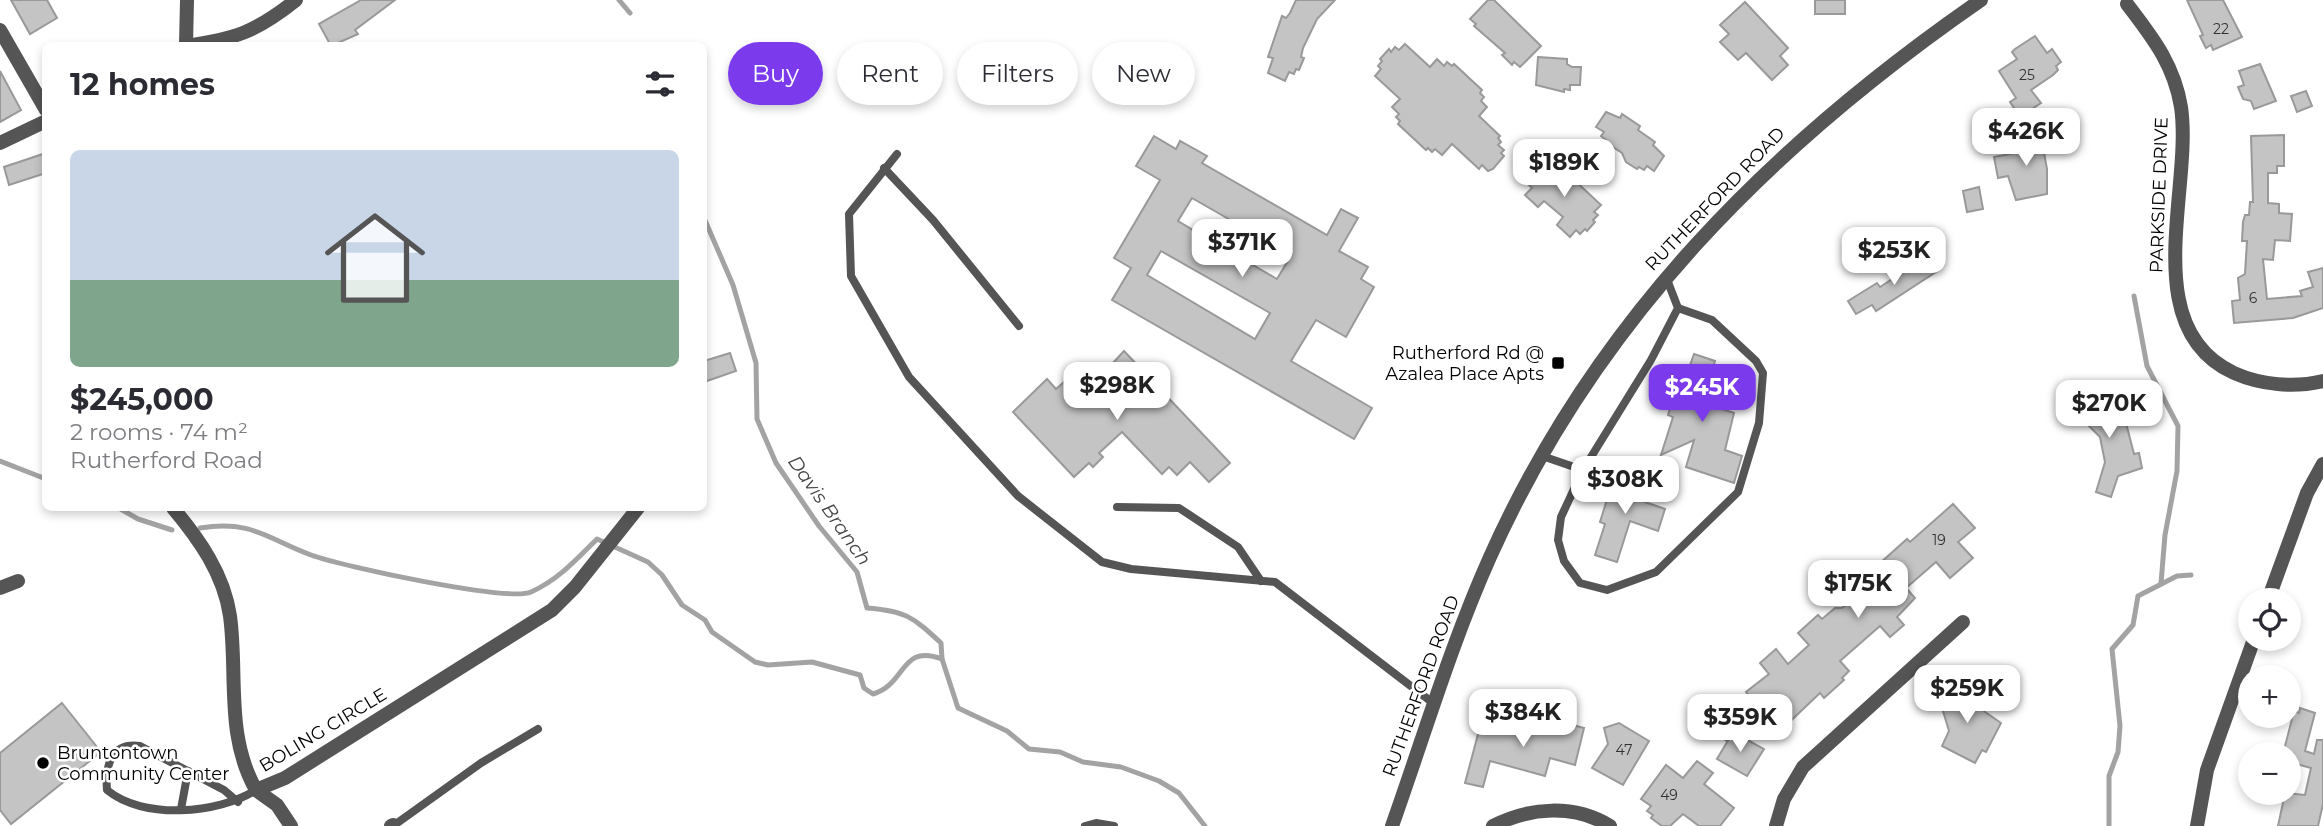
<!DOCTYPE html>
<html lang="en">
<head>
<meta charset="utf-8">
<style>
	:root { --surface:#fff; --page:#f2f2f3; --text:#2b2b33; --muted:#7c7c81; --accent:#7c3aed }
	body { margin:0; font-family:Montserrat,sans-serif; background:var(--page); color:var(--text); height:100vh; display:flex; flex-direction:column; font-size:26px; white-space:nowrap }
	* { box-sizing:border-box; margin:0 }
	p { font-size:23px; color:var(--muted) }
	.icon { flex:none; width:38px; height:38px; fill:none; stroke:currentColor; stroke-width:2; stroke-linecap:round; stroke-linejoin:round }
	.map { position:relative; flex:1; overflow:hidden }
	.panel { position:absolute; left:42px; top:42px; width:665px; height:469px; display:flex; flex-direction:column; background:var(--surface); border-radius:10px; box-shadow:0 4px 10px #0003 }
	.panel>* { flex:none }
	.hud { position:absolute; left:728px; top:42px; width:665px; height:63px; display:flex; gap:14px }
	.buttons { position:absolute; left:2238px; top:588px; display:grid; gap:14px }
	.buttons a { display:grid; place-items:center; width:63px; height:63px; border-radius:50%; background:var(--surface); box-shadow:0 4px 10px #0003; font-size:35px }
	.price { position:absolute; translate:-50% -60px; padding:0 16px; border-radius:14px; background:#fff; color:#222; font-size:23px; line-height:46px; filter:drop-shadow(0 2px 4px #0008) }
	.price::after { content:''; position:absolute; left:50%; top:42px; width:21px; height:16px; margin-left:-10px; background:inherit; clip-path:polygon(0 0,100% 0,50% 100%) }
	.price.selected { background:var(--accent); color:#fff }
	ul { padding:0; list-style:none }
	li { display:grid; align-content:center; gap:14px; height:371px; padding:0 28px }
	li span { display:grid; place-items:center; height:217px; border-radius:10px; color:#555 }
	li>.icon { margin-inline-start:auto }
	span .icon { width:126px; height:126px; fill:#fffc; stroke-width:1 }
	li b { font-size:30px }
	h2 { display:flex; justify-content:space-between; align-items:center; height:84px; padding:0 28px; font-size:30px }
	.chip { padding:0 24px; border-radius:32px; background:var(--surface); box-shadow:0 4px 10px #0003; font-size:24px; line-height:63px }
	.chip.selected { background:var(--accent); color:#fff }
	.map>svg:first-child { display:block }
</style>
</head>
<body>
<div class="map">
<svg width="2323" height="826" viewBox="0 0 2323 826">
	<rect width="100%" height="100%" fill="#fff"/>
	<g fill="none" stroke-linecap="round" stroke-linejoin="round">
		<g stroke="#a3a3a3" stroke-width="5">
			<polyline points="619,0 630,13"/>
			<path d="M704,218L733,285L756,363L757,419L776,463L819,526L857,572L867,608C906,611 913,617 941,643L942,659L958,708L1007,731L1029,749L1060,752L1083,762L1121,767L1159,781L1179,793L1205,826"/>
			<polyline points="2134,296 2147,366 2178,426 2177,471 2165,535 2161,583"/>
			<polyline points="0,461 46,479"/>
			<polyline points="119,508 138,519 172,530"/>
			<path d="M200,528C252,520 266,538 311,555C341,566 507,602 531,592C558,580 577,559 597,539L648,562L662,575L682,605L705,620L712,632L755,662L768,665L812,662L860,675L864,688L873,694C907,684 900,643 942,659"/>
			<polyline points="2109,826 2109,776 2118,752 2120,726 2112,649 2133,625 2138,596 2177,576 2191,575"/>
		</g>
	</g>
	<g fill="#c4c4c4" stroke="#999" stroke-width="2" fill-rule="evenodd">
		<polygon points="11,0 47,0 57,18 30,34"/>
		<polygon points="361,0 395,0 355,30 358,34 331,46 319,24"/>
		<polygon points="1296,0 1335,0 1317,19 1303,48 1301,57 1304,58 1299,70 1296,69 1294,74 1289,72 1285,81 1268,73 1273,58 1268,57 1282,16 1286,18 1290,13"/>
		<polygon points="1488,0 1494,0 1541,46 1520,67 1514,62 1512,65 1502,55 1505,53 1474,26 1476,24 1470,19"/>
		<rect x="1815" y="0" width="30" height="14"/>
		<polygon points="2187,0 2223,0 2242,37 2213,50 2211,45 2206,48 2200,36 2203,35"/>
		<polygon points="1745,2 1788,48 1780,56 1788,65 1772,80 1746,53 1738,60 1720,42 1729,34 1720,25"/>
		<polygon points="2035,36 2047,53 2052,49 2061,62 2056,66 2058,70 2053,75 2031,90 2041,103 2020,117 2010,102 2016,98 1999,71 2017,59 2012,52 2015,49"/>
		<polygon points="1405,44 1430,67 1437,59 1444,66 1447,62 1452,66 1454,64 1482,90 1480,93 1484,97 1481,101 1487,107 1479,116 1500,136 1498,138 1501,142 1498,145 1504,150 1501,153 1504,156 1493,169 1488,171 1482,165 1479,169 1452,144 1442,155 1435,149 1432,152 1428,148 1426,150 1398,124 1400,121 1396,117 1399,114 1392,107 1400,99 1375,76 1381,69 1378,66 1382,61 1380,59 1389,49 1391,52 1395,47 1399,50"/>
		<polygon points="1538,57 1567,59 1567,64 1572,67 1581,67 1580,85 1570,85 1570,90 1564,89 1564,92 1536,85"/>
		<polygon points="2260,64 2276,101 2254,109 2251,101 2243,99 2238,87 2244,85 2239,71"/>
		<polygon points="0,71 21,110 0,122"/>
		<polygon points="2306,91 2312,106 2297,112 2291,96"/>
		<polygon points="1606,112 1620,118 1622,114 1640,126 1638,130 1655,142 1653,145 1664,156 1654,171 1647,166 1644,170 1639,167 1637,169 1626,162 1622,153 1605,142 1606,140 1601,136 1604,132 1596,127"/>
		<polygon points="2040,131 2047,169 2047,194 2016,200 2008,176 1998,178 1994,157 2025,151 2022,134"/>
		<polygon points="2284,135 2284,166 2277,166 2277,173 2268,173 2268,203 2279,204 2279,213 2292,214 2290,241 2275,240 2273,260 2263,259 2267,299 2302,296 2300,291 2313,287 2308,272 2323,268 2323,308 2293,318 2234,323 2232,301 2240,300 2238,278 2245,274 2247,241 2242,241 2243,222 2245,215 2249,215 2250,202 2253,202 2251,136"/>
		<path d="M1154,136L1176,149L1180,141L1207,156L1202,163L1327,235L1341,209L1358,218L1339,251L1368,267L1361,279L1374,287L1346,337L1316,320L1291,361L1372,408L1354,439L1112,300L1131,268L1114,258L1160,180L1136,166ZM1192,198L1239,225L1225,249L1178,221ZM1256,233L1292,254L1277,279L1241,258ZM1161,251L1270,313L1255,339L1147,275Z"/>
		<polygon points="46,153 46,173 9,185 4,167"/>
		<polygon points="1555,162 1601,205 1594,212 1598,215 1593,220 1595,222 1587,231 1585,229 1580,234 1576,230 1570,237 1557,225 1563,217 1544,201 1538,207 1525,195 1532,188 1528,184 1532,180 1530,178 1539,168 1541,170 1545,166 1549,169"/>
		<polygon points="1979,187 1983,209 1967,212 1963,191"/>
		<polygon points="1929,255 1939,270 1876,311 1872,305 1856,314 1848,301 1877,283 1880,287"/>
		<polygon points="1124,351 1230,463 1209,482 1190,462 1177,475 1169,467 1162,474 1122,432 1099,453 1103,457 1093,467 1089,463 1074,477 1013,412 1047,379 1056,389 1072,375 1087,391"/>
		<polygon points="730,353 736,371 704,382 704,361"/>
		<polygon points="1694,354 1715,361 1711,373 1715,374 1707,404 1734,413 1725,450 1742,456 1734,483 1686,467 1694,440 1661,455 1673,417 1668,415 1678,384 1683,385"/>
		<polygon points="2089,383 2119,420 2125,419 2134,454 2139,453 2142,468 2118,476 2111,497 2096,492 2105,462 2100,437 2080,417 2088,408 2076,395"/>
		<polygon points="1621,474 1645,481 1639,500 1665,509 1658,531 1630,521 1617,562 1595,555 1605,524 1600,522 1610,490 1616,492"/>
		<polygon points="1953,504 1975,528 1958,542 1973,558 1950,578 1936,562 1906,588 1915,598 1897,617 1904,625 1890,637 1880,626 1840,661 1849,671 1842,678 1844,680 1824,698 1820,693 1779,732 1746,692 1769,674 1760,663 1776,649 1788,664 1809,645 1798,633 1818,615 1822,619 1835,608 1842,608 1850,601 1851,591 1869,573 1907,539 1910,542"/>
		<polygon points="1959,686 1963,701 1976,697 1983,704 1981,709 2001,723 1986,752 1982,750 1975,763 1942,746 1949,731 1937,691"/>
		<polygon points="62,703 101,752 11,824 0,810 0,753"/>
		<polygon points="2300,708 2315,713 2305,751 2314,754 2317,740 2323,740 2323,804 2318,826 2278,826 2285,793 2305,795 2311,768 2289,762 2289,754 2283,754 2294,711 2299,713"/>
		<polygon points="1720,717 1736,726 1727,741 1711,732"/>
		<polygon points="1481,723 1536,734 1538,726 1551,730 1552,725 1564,728 1565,723 1584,728 1575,765 1550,758 1545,776 1490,761 1483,787 1465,783"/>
		<polygon points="1619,723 1649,741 1623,785 1592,768 1608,744 1604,728"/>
		<polygon points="1733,732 1764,749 1747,776 1717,759"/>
		<polygon points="1697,761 1713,773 1704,784 1734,808 1720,826 1699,826 1683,814 1670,826 1662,826 1651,818 1653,815 1647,811 1651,806 1641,799 1666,765 1683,778"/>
	</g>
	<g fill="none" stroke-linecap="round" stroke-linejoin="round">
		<g stroke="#555" stroke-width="8">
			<polyline points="897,154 849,214 851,276 909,377 1018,496 1102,562 1131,569 1275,582 1433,703"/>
			<polyline points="884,168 933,220 1019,326"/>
			<polyline points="1542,456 1583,470 1561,517 1558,540 1564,561 1580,583 1607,590 1656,572 1738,492 1759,423 1763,373 1756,361 1712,320 1678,308"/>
			<polyline points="1583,470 1651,360 1678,308 1666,277"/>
			<polyline points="1117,507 1179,508 1238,547 1261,581"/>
			<path d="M238,802L224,790L140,746C111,742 105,766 107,790C143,820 218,814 256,790"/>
			<polyline points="181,809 188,771"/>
			<polyline points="393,826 481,763 538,729"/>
			<polyline points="1085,826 1096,823 1114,826"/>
		</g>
		<g stroke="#555" stroke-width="14">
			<path d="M2127,4C2152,37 2174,64 2181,107C2193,188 2136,328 2234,373C2261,385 2294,388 2323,381"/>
			<polyline points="0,30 46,110"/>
			<polyline points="186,45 187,0"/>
			<path d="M185,46C235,39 256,32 296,0"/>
			<polyline points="0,143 46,121"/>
			<path d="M173,508C199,539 224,574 230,616C238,675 225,735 256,790L285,778L552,610L575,587L638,508"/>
			<polyline points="0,588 18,581"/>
			<polyline points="2268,600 2307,493 2323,464"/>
			<polyline points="256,790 277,805 291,826"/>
			<polyline points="391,826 393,825"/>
			<path d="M1493,826C1530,807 1574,804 1610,826"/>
			<polyline points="1776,826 1784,799 1803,767 1963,622"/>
			<polyline points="2197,826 2207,770 2254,639"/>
		</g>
		<path stroke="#555" stroke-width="14" d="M1392,826C1424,736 1451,644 1490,557C1596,320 1770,146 1981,0"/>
	</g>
	<g fill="#000" stroke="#fff" stroke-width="2.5">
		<rect x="1551" y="356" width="14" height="14" rx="3.5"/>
		<circle cx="43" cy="763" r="7"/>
	</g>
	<g text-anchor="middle" stroke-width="5" stroke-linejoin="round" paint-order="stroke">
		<g font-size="14" fill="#313131">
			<text x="2221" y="34">22</text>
			<text x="2027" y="80">25</text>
			<text x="2253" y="303">6</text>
			<text x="1939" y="545">19</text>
			<text x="1624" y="755">47</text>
			<text x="1669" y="800">49</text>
		</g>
		<g font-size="18" fill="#000" stroke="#fff">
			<text transform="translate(2159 195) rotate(-88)" y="6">PARKSIDE DRIVE</text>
			<text transform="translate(1715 199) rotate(-46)" y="6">RUTHERFORD ROAD</text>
			<text transform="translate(1421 686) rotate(-70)" y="6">RUTHERFORD ROAD</text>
			<text transform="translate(323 730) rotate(-31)" y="6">BOLING CIRCLE</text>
		</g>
		<g font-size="18" fill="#000" stroke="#fff" text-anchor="end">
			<text x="1544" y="359">Rutherford Rd @<tspan x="1544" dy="21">Azalea Place Apts</tspan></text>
			<text x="57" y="759" text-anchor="start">Bruntontown<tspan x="57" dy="21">Community Center</tspan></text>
		</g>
		<g font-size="19" font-style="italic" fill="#444" stroke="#fff">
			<text transform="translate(830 510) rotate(55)" y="7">Davis Branch</text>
		</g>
	</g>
</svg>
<div class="buttons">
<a><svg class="icon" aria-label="locate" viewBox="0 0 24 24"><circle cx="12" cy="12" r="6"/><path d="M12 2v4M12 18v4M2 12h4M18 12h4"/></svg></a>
<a>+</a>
<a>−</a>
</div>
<b class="price" style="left:2026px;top:168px">$426K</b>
<b class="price" style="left:1564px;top:199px">$189K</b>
<b class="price" style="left:1242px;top:279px">$371K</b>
<b class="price" style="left:1894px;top:287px">$253K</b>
<b class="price" style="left:1117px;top:422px">$298K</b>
<b class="price selected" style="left:1702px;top:424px">$245K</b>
<b class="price" style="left:2109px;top:440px">$270K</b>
<b class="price" style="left:1625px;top:516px">$308K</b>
<b class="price" style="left:1858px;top:620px">$175K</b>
<b class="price" style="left:1967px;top:725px">$259K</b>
<b class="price" style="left:1523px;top:749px">$384K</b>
<b class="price" style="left:1740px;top:754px">$359K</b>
<div class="hud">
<a class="chip selected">Buy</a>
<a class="chip">Rent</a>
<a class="chip">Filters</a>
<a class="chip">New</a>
</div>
<section class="panel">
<h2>12 homes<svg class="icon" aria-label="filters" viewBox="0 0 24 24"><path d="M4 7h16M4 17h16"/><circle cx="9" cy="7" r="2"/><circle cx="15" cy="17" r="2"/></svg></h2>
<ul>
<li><span style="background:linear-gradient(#c9d6e8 60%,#7fa58c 0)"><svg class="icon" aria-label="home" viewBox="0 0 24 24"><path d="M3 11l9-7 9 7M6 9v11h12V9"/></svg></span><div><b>$245,000</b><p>2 rooms · 74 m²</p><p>Rutherford Road</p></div></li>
</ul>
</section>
</div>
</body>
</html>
